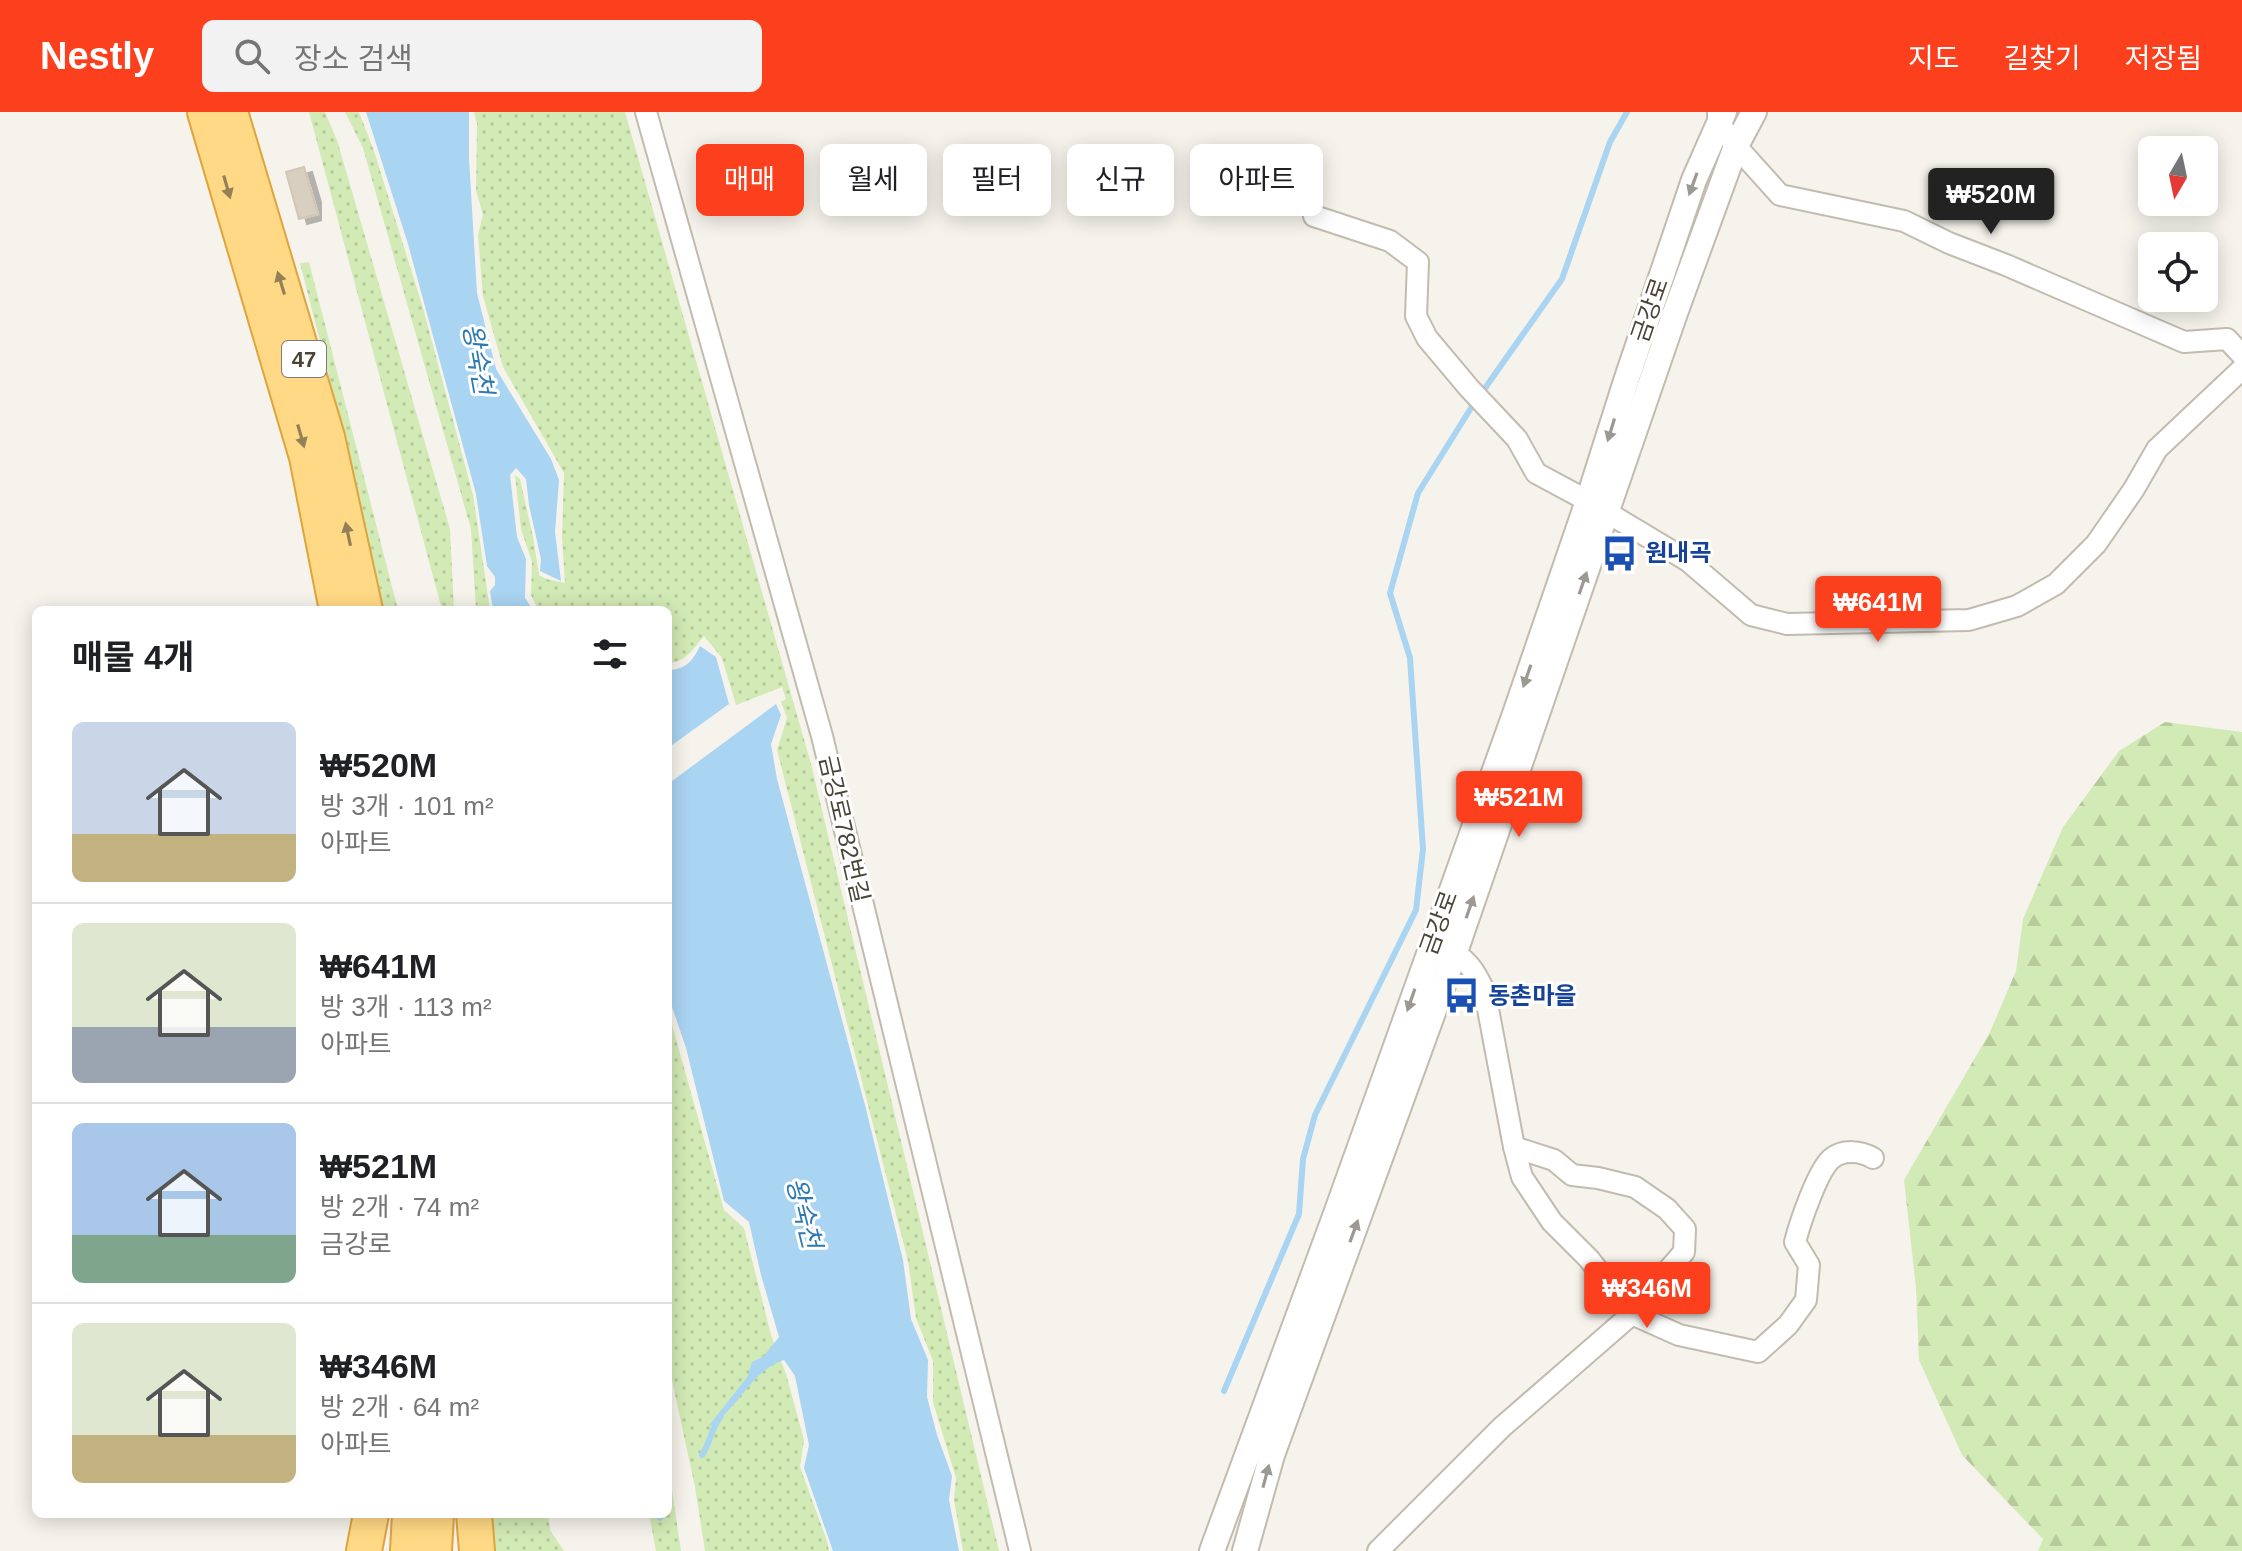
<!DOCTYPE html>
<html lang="ko">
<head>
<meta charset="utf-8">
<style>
	:root { --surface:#fff; --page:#f2f2f2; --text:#202124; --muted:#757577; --line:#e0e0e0; --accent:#fc3f1d }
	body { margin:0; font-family:Helvetica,"Noto Sans KR",sans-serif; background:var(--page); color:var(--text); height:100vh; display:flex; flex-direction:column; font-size:30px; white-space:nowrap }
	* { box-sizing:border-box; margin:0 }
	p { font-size:26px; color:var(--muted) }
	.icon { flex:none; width:44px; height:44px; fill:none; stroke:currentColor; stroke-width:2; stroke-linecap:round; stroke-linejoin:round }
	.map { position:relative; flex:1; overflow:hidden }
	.side { position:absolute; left:32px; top:494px; width:640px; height:912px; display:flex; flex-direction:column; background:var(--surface); border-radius:12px; box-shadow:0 4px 20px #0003 }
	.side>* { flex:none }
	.hud { position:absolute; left:696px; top:32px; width:760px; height:72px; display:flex; gap:16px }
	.needle { width:52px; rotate:189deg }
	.buttons { position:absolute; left:2138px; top:24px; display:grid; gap:16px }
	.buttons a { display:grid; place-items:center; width:80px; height:80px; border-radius:12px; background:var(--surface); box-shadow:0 4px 20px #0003; font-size:40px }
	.price { position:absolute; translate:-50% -68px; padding:0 18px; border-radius:8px; background:var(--accent); color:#fff; font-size:26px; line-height:52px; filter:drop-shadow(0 2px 4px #0008) }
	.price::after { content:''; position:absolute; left:50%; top:48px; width:24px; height:18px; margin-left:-12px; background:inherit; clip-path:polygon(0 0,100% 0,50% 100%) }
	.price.current { background:#222; color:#fff }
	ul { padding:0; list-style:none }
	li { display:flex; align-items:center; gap:24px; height:200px; padding:0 40px }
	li+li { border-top:2px solid var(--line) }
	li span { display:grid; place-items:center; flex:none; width:224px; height:160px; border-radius:12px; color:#555 }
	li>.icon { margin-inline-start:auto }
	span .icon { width:96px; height:96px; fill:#fffc; stroke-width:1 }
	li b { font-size:34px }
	h2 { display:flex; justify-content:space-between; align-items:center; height:96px; padding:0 40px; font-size:34px }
	.chip { padding:0 28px; border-radius:12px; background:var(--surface); box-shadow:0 4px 20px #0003; font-size:28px; line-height:72px }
	.chip.current { background:var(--accent); color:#fff }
	header { display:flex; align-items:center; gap:48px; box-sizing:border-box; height:112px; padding:0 40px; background:var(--accent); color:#fff }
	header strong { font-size:38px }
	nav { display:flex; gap:44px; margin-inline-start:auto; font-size:28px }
	.search { width:560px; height:72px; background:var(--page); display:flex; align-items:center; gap:20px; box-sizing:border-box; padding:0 28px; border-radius:12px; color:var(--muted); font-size:30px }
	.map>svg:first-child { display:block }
</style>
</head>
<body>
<header>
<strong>Nestly</strong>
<div class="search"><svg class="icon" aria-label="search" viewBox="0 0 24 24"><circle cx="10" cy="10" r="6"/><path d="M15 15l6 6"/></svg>장소 검색</div>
<nav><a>지도</a><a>길찾기</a><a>저장됨</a></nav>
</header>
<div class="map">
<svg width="2242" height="1439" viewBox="0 0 2242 1439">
	<defs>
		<pattern id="grass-dots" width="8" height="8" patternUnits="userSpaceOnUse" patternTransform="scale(2)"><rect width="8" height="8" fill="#d2eab5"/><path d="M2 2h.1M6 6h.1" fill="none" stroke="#b6ca9c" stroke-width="1.8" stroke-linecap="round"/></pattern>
		<pattern id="forest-firs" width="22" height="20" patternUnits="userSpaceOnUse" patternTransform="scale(2)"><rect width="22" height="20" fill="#d2eab5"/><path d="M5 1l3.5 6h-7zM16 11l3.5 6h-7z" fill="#b6ca9c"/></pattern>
		<filter id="shadow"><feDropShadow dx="8" dy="5" stdDeviation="0" flood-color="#0004"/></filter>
	</defs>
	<rect width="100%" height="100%" fill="#f6f3ec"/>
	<g fill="url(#grass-dots)">
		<polygon points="309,0 325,0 337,28 450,417 454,498 442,498"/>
		<polygon points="345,0 359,0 374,39 423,196 473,383 490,498 476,498 471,417 363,36"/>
		<path d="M474,0H625L811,652L999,1439H963L954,1388L956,1366L933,1290V1249L916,1206L908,1149L777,638L787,606L781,590L786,587L782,575L736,593L722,546L704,524C694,536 686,550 668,551V498H538L531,483L532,450L521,417L515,363L520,367L533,425L539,463L546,467L565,471L562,425L564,361L503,255L483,184L478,123L483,102L476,79L477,12Z"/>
		<path d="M309,150L398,498H382C361,381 329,266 300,151Z"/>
		<polygon points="668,899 724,1098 744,1116 771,1223 786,1262 804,1328 800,1355 827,1429 829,1439 705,1439 695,1375 668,1250"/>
		<polygon points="668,1351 681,1439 656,1439 649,1402 668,1402"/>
		<polygon points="484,1402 548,1402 550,1418 564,1439 486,1439"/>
	</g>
	<polygon fill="url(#forest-firs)" points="2165,610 2242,620 2242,1439 2038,1439 2043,1427 1962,1343 1919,1248 1916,1176 1904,1068 1990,920 2016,859 2023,807 2063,715 2119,639"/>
	<g fill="#a9d4f2">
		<polygon points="366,0 469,0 469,46 477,181 496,257 551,347 559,368 555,420 561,469 540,459 541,447 529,393 526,367 516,356 510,363 517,425 526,447 525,486 533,498 493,498 490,479 495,473 495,465 487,454 476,382 408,132"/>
		<path d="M700,534L716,545L729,592L668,636V558C685,558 693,549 700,534Z"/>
		<path d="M776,592L781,603L771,632L777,667L866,997L903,1148L911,1207L928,1248L927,1285L937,1323L952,1364L949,1388L959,1439H833L804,1356L809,1333L795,1264L784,1248C751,1258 738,1298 708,1315L748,1264L752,1250L763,1245L779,1225L761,1163L749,1110L724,1089L686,936L668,883V672Z"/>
	</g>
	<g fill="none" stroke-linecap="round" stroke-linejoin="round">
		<g stroke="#a9d4f2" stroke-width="6">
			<polyline points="1224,1279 1299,1102 1303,1047 1315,1003 1416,798 1423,737 1410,546 1390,481 1418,381 1471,296 1562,167 1610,30 1627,0"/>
			<path d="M702,1343C711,1330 710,1318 721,1304"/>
			<polyline points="660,1406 662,1402"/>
		</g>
	</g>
	<polygon fill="#d8cfc1" stroke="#d3c7b4" stroke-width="2" filter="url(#shadow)" points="304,55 318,102 299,107 286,60"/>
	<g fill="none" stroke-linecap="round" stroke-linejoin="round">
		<defs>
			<g id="minor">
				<polyline points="646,0 822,624 1020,1439"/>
				<polyline points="1718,0 1718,9 1736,34 1780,83 1904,109 1949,131 2006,153 2184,230 2227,227 2242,243"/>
				<polyline points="1314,104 1390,129 1418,150 1416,204 1427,226 1469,276 1517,327 1536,361 1588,389 1688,449 1751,503 1787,512 1969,508 2017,494 2056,472 2096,432 2134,377 2157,337 2242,257"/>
				<path d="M1443,835C1466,845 1475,858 1485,881L1514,1035L1522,1065L1552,1110L1589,1147L1632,1202L1679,1223L1758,1240L1788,1213L1806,1188L1809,1153L1795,1130C1800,1111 1817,1060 1831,1047C1843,1037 1861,1039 1873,1046"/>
				<polyline points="1378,1439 1502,1315 1632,1202 1643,1187 1684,1140 1685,1117 1667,1097 1635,1075 1598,1066 1572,1063 1554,1048 1514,1035"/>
			</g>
			<g id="tertiary">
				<polyline points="1212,1439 1337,1099 1515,602 1588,389 1626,269 1694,68 1724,0"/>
				<polyline points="1245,1439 1272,1343 1455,840 1675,201 1736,34 1754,0"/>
			</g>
			<g id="trunk">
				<polyline points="205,0 307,345 337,498"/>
				<polyline points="230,0 327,325 365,498"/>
				<polyline points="474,1402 477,1439"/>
				<polyline points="364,1439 371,1402"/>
				<polyline points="408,1439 410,1402"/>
				<polyline points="434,1439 436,1402"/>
			</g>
		</defs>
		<use href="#minor" stroke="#c2bbae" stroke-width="24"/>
		<use href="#tertiary" stroke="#c2bbae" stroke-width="28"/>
		<use href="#trunk" stroke="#e0a43c" stroke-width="38"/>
		<use href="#minor" stroke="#fff" stroke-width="20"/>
		<use href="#tertiary" stroke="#fff" stroke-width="24"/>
		<use href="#trunk" stroke="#ffd985" stroke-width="34"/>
	</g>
	<defs><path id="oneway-solid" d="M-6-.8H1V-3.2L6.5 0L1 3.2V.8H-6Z" transform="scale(2)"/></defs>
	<g fill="#9c9892">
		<use href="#oneway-solid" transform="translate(1693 72) rotate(110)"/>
		<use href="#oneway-solid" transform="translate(1611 318) rotate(107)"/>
		<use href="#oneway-solid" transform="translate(1583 471) rotate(-71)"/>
		<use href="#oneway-solid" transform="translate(1527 564) rotate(109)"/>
		<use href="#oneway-solid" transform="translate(1470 795) rotate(-71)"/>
		<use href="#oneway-solid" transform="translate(1411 888) rotate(109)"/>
		<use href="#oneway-solid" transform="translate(1354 1119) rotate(-70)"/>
		<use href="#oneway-solid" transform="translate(1266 1364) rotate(-75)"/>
	</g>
	<g fill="#938057">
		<use href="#oneway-solid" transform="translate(227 75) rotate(74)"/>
		<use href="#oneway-solid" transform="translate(281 171) rotate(-107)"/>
		<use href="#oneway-solid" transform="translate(301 324) rotate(74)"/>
		<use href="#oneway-solid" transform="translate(348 422) rotate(-102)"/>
	</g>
	<defs>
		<symbol id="bus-bare" viewBox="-9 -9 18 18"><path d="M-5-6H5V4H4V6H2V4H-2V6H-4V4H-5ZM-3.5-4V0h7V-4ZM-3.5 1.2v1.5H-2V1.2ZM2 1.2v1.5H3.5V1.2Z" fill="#1a4fb4" stroke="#fff" stroke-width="2.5" paint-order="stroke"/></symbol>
	</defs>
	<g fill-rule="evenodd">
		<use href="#bus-bare" x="1594" y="416" width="51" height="51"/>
		<use href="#bus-bare" x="1436" y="858" width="51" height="51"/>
	</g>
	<g text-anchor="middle" stroke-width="6" stroke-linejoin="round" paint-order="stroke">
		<rect fill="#fff" stroke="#817c74" stroke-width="2" x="282" y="229" width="44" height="36" rx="6"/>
		<g font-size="22" font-weight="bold" fill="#4b4439">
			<text x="304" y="255">47</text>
		</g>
		<g font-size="24" fill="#4b4439" stroke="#fff">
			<text transform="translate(1650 198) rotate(-71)" y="8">금강로</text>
			<text transform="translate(844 717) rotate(77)" y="8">금강로782번길</text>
			<text transform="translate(1439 811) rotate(-70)" y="8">금강로</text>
		</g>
		<g font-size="24" font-weight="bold" fill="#164399" stroke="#fff" text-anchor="start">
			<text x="1645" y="449">원내곡</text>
			<text x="1488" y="892">동촌마을</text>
		</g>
		<g font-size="26" font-style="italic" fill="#2e7ab2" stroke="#fff">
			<text transform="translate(478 247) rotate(80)" y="9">왕숙천</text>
			<text transform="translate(804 1101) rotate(76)" y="9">왕숙천</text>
		</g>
	</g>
</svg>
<div class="buttons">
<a><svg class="needle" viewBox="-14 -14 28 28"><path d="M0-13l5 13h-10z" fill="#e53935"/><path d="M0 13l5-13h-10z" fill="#757577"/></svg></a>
<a><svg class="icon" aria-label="locate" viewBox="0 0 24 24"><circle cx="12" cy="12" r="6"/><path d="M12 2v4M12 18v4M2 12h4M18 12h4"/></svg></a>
</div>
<b class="price current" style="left:1991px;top:124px">₩520M</b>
<b class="price" style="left:1878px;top:532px">₩641M</b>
<b class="price" style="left:1519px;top:727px">₩521M</b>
<b class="price" style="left:1647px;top:1218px">₩346M</b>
<div class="hud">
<a class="chip current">매매</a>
<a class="chip">월세</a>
<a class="chip">필터</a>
<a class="chip">신규</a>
<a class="chip">아파트</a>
</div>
<section class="side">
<h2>매물 4개<svg class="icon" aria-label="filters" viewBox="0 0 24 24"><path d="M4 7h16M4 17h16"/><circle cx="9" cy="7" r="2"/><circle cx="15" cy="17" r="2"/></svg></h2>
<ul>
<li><span style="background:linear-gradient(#c9d6e8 70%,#c2b280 0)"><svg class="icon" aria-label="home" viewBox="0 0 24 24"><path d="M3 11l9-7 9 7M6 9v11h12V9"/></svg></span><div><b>₩520M</b><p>방 3개 · 101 m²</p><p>아파트</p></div></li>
<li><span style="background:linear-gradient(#dfe7d0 65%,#9aa5b1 0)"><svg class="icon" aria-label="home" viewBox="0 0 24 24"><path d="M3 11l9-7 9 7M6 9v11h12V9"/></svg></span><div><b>₩641M</b><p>방 3개 · 113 m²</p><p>아파트</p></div></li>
<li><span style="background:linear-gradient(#a9c7e8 70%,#7fa58c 0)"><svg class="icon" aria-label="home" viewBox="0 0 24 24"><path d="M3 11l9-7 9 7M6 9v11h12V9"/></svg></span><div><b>₩521M</b><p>방 2개 · 74 m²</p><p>금강로</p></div></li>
<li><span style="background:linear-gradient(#dfe7d0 70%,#c2b280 0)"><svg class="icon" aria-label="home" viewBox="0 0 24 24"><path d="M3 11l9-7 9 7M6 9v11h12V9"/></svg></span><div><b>₩346M</b><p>방 2개 · 64 m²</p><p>아파트</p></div></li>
</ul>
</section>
</div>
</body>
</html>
